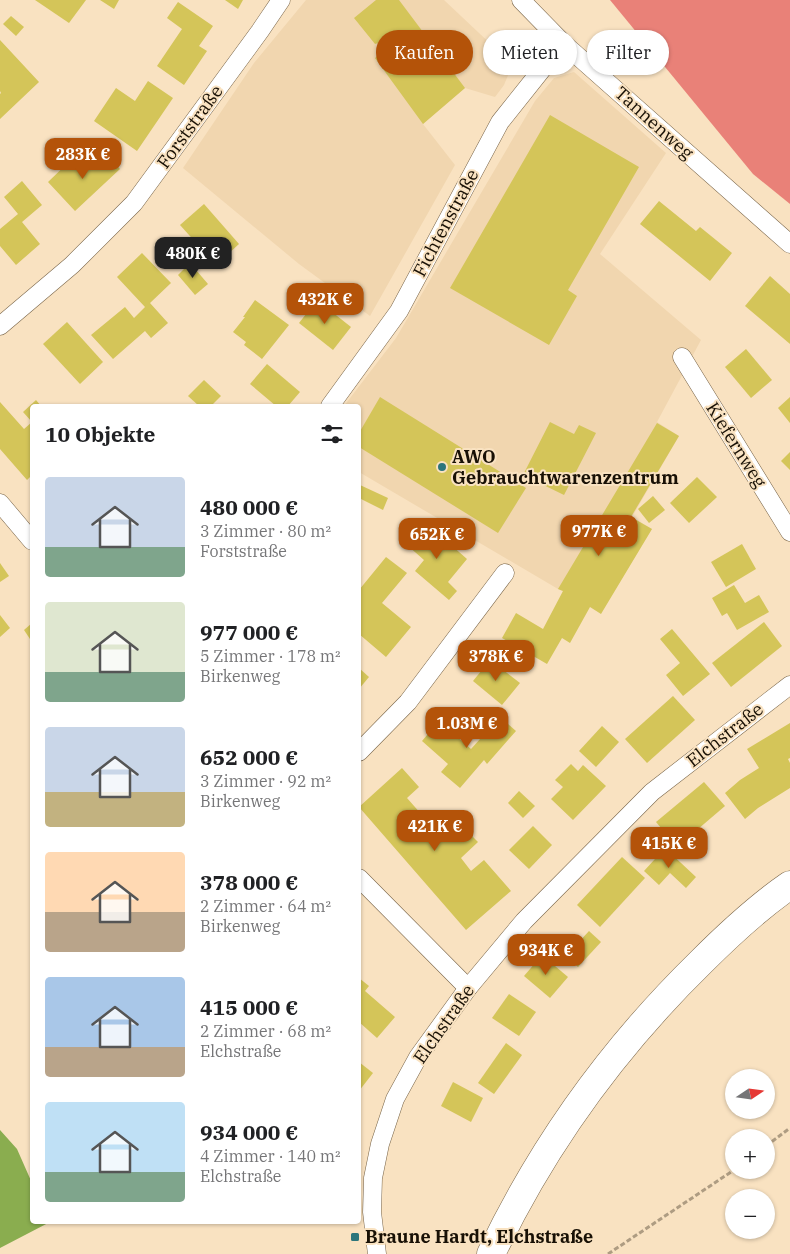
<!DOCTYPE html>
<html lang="de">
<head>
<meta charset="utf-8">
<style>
	:root { --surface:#fff; --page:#f2f2f2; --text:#202124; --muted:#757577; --accent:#b45309 }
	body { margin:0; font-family:"IBM Plex Serif",serif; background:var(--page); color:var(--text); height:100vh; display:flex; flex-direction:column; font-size:19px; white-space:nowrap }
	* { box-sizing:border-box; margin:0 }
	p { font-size:16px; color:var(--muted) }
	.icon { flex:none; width:28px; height:28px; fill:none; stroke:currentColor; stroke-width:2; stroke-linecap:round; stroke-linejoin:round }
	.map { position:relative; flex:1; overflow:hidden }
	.details { position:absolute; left:30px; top:404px; width:331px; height:820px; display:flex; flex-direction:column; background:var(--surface); border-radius:5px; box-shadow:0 1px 4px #0004 }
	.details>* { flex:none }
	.hud { position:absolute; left:376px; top:30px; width:339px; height:45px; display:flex; gap:10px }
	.needle { width:32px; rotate:77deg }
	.buttons { position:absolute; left:725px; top:1069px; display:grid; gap:10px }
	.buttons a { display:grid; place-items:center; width:50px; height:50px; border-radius:50%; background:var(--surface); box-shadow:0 1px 4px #0004; font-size:25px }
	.price { position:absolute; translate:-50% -42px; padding:0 11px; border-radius:10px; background:var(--accent); color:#fff; font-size:16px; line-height:32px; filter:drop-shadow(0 1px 2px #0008) }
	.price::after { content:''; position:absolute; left:50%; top:30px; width:15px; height:11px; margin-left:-8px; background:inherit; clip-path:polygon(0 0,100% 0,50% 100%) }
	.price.selected { background:#222; color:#fff }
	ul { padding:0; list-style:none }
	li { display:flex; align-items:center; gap:15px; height:125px; padding:0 15px }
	li span { display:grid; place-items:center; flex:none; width:140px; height:100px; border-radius:5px; color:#555 }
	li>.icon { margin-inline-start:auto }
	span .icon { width:60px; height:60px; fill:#fffc; stroke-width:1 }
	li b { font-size:21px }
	h2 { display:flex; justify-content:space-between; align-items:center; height:60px; padding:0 15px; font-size:21px }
	.pill { padding:0 18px; border-radius:22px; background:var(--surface); box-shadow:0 1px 4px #0004; font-size:18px; line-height:45px }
	.pill.selected { background:var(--accent); color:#fff }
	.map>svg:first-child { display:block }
</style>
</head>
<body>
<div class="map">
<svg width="790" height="1254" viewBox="0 0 790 1254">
	<rect width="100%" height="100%" fill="#f9e2c1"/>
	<g fill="#f1d6af">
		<polygon points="306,0 444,0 496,49 511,68 504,85 495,97 465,88 423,124 455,165 370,316 299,264 183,168 254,63"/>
		<polygon points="574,72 666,153 600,254 701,340 657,422 679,436 632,517 652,529 602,611 558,589 359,472 359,406 344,406 396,338 535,101 554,78"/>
	</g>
	<polygon fill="#e98178" points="610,0 790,0 790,204 753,174"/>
	<polygon fill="#8aad4f" points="0,1130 17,1149 32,1183 32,1221 50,1222 0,1248"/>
	<g fill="#d4c559">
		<polygon points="35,0 86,0 69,23"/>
		<polygon points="100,0 119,0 114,9"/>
		<polygon points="225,0 243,0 238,9"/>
		<polygon points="376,0 399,0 465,88 423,124 375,58 388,48 384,41 375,44 354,18"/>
		<polygon points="178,2 213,26 199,46 207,51 184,85 157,66 182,29 167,18"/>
		<polygon points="11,16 24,27 16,36 3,24"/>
		<polygon points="0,40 39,82 0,119 0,94 1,93 0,91"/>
		<polygon points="148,81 173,98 137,151 94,121 116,88 135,101"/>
		<polygon points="550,115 639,167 568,290 577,296 549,345 450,288"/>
		<polygon points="104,152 120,169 75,211 48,182 75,156 86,169"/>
		<polygon points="22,181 42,205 22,222 40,244 16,265 0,246 0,229 18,214 4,197"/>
		<polygon points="659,201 696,231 700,227 732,253 710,281 640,224"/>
		<polygon points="204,204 239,244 216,265 180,225"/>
		<polygon points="142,253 171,283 150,303 168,323 151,338 145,331 113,359 91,335 125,307 134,318 145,307 117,277"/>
		<polygon points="190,263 208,284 195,295 178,275"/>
		<polygon points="770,276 790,294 790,344 745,306"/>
		<polygon points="255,300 289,325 262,359 244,345 246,342 233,332 245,317 243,317"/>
		<polygon points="317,300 351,327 333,350 299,323"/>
		<polygon points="67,322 103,362 80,384 43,344"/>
		<polygon points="746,349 772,380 751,398 725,367"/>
		<polygon points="267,364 300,392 288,406 276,406 250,384"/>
		<polygon points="204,380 221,396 211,406 199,406 188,396"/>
		<polygon points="380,397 526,488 498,533 359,447 359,433"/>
		<polygon points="790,397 790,423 778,408"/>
		<polygon points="36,400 41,406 32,406 32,475 27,480 0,449 0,402 24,429 32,422 23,412"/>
		<polygon points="550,422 574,434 579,425 596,433 564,495 523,475"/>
		<polygon points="657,423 679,436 631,517 652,529 601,614 590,607 570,643 562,638 547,664 502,638 516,613 543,629 563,591 558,589"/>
		<polygon points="790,452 790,470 781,461"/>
		<polygon points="697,477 717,497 689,523 670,503"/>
		<polygon points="360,485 388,498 383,510 359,498"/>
		<polygon points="653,496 665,510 649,523 638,509"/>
		<polygon points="426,523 467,559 448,582 457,591 449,600 415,571 424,560 407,545"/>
		<polygon points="742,544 756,569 726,587 711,562"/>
		<polygon points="386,557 407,573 382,603 411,627 386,657 359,634 359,590"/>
		<polygon points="0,563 9,576 0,582"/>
		<polygon points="734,585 745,603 759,595 769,612 737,630 727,613 722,616 712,598"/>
		<polygon points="0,615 10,628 0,637"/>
		<polygon points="764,622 782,646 731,687 712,663"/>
		<polygon points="32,623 32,642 24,630"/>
		<polygon points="672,629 710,674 683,696 666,675 680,663 660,639"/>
		<polygon points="490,660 520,683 502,705 473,681"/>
		<polygon points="359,668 369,677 359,689"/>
		<polygon points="673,696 695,720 647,763 625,739"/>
		<polygon points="500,717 516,731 487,764 484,760 460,788 441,772 448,764 422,741 439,721 471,749"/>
		<polygon points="790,723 790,758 788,759 790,763 790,788 758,808 745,819 725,793 740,780 759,768 747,749"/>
		<polygon points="602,726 619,742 596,767 579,751"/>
		<polygon points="571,764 578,771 583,765 606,786 573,820 551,799 563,787 555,780"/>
		<polygon points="402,768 419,787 407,798 445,841 461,825 478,842 461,858 471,871 484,860 511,891 466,930 359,807"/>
		<polygon points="704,782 725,806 677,847 656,822"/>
		<polygon points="519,791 535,806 523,818 508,803"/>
		<polygon points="533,826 552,845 529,869 509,850"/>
		<polygon points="665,848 696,877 686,888 670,873 659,885 644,871"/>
		<polygon points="622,857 645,878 600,927 577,905"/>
		<polygon points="589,931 601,942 578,967 566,956"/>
		<polygon points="542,955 568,977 550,998 524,976"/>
		<polygon points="359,978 369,986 365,991 395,1017 377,1038 359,1022"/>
		<polygon points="509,994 536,1012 519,1036 492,1018"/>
		<polygon points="506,1043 522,1055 494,1094 478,1083"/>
		<polygon points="359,1062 373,1073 359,1091"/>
		<polygon points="453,1082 483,1098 471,1122 441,1106"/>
	</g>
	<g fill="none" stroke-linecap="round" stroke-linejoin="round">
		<defs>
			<g id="minor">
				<polyline points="521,0 563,43 790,244"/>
				<polyline points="0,326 72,265 134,203 260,31 281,0"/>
				<polyline points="682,357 790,532"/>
				<polyline points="330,406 399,311 500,122 563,43"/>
				<polyline points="0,503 32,541"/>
				<polyline points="359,752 408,702 505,573"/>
				<polyline points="359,878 468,988"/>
				<polyline points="377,1254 372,1212 373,1178 380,1144 395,1099 418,1057 468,988 524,921 652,792 790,685"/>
			</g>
			<path id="primary" d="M491,1254C543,1145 615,1046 701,962C728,935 758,907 790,885"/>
		</defs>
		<use href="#minor" stroke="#796549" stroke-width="19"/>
		<use href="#primary" stroke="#796549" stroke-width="29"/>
		<g stroke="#ae9c82" stroke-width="3" stroke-dasharray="5 2.5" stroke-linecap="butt">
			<polyline points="766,1146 790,1128"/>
			<polyline points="608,1254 734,1170"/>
		</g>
		<use href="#minor" stroke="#fff" stroke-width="18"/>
		<use href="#primary" stroke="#fff" stroke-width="28"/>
	</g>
	<g fill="#2c757b" stroke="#f9e2c1" stroke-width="2">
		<circle cx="442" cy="467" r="5"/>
		<rect x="350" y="1232" width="10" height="10" rx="2.5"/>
	</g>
	<g text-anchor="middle" stroke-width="4" stroke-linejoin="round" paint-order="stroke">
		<g font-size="18" fill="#181005" stroke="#f9e2c1">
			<text transform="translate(654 123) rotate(42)" y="6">Tannenweg</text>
			<text transform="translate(190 127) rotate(-54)" y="6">Forststraße</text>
			<text transform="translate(446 223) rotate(-62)" y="6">Fichtenstraße</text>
			<text transform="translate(736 445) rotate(58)" y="6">Kiefernweg</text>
			<text transform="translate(725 735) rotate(-38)" y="6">Elchstraße</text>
			<text transform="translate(444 1024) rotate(-55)" y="6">Elchstraße</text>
		</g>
		<g font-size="18" font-weight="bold" fill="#181005" stroke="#f9e2c1" text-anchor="start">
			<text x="452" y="463">AWO<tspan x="452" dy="21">Gebrauchtwarenzentrum</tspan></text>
			<text x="365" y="1243">Braune Hardt, Elchstraße</text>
		</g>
	</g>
</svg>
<div class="buttons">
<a><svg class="needle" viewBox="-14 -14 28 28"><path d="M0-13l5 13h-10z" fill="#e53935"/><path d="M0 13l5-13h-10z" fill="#757577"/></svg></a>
<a>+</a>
<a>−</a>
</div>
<b class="price" style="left:83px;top:180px">283K €</b>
<b class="price selected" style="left:193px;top:279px">480K €</b>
<b class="price" style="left:325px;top:325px">432K €</b>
<b class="price" style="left:599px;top:557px">977K €</b>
<b class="price" style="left:437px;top:560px">652K €</b>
<b class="price" style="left:496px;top:682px">378K €</b>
<b class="price" style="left:467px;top:749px">1.03M €</b>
<b class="price" style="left:435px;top:852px">421K €</b>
<b class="price" style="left:669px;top:869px">415K €</b>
<b class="price" style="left:546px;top:976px">934K €</b>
<div class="hud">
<a class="pill selected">Kaufen</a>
<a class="pill">Mieten</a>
<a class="pill">Filter</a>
</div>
<section class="details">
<h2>10 Objekte<svg class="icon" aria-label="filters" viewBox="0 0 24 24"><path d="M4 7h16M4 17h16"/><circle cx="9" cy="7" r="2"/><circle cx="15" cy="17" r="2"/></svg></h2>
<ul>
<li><span style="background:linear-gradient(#c9d6e8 70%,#7fa58c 0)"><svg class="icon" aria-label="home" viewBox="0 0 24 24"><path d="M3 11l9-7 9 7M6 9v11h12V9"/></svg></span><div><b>480 000 €</b><p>3 Zimmer · 80 m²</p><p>Forststraße</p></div></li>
<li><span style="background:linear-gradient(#dfe7d0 70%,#7fa58c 0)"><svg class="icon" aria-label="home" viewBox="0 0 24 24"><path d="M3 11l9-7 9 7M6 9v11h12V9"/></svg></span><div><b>977 000 €</b><p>5 Zimmer · 178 m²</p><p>Birkenweg</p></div></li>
<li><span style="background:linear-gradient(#c9d6e8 65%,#c2b280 0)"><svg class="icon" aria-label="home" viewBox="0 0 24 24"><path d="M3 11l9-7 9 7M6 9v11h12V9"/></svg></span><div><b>652 000 €</b><p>3 Zimmer · 92 m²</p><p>Birkenweg</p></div></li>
<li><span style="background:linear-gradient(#ffd9b3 60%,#b9a48a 0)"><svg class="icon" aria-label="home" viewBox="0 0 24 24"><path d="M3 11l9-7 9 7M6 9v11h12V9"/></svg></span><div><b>378 000 €</b><p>2 Zimmer · 64 m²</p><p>Birkenweg</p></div></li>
<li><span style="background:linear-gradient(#a9c7e8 70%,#b9a48a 0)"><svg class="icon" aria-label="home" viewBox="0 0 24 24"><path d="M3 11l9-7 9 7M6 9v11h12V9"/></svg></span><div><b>415 000 €</b><p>2 Zimmer · 68 m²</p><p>Elchstraße</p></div></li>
<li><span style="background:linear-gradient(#bfe0f5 70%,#7fa58c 0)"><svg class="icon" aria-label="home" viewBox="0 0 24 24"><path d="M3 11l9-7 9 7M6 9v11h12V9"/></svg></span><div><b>934 000 €</b><p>4 Zimmer · 140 m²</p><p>Elchstraße</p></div></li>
</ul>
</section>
</div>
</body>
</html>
